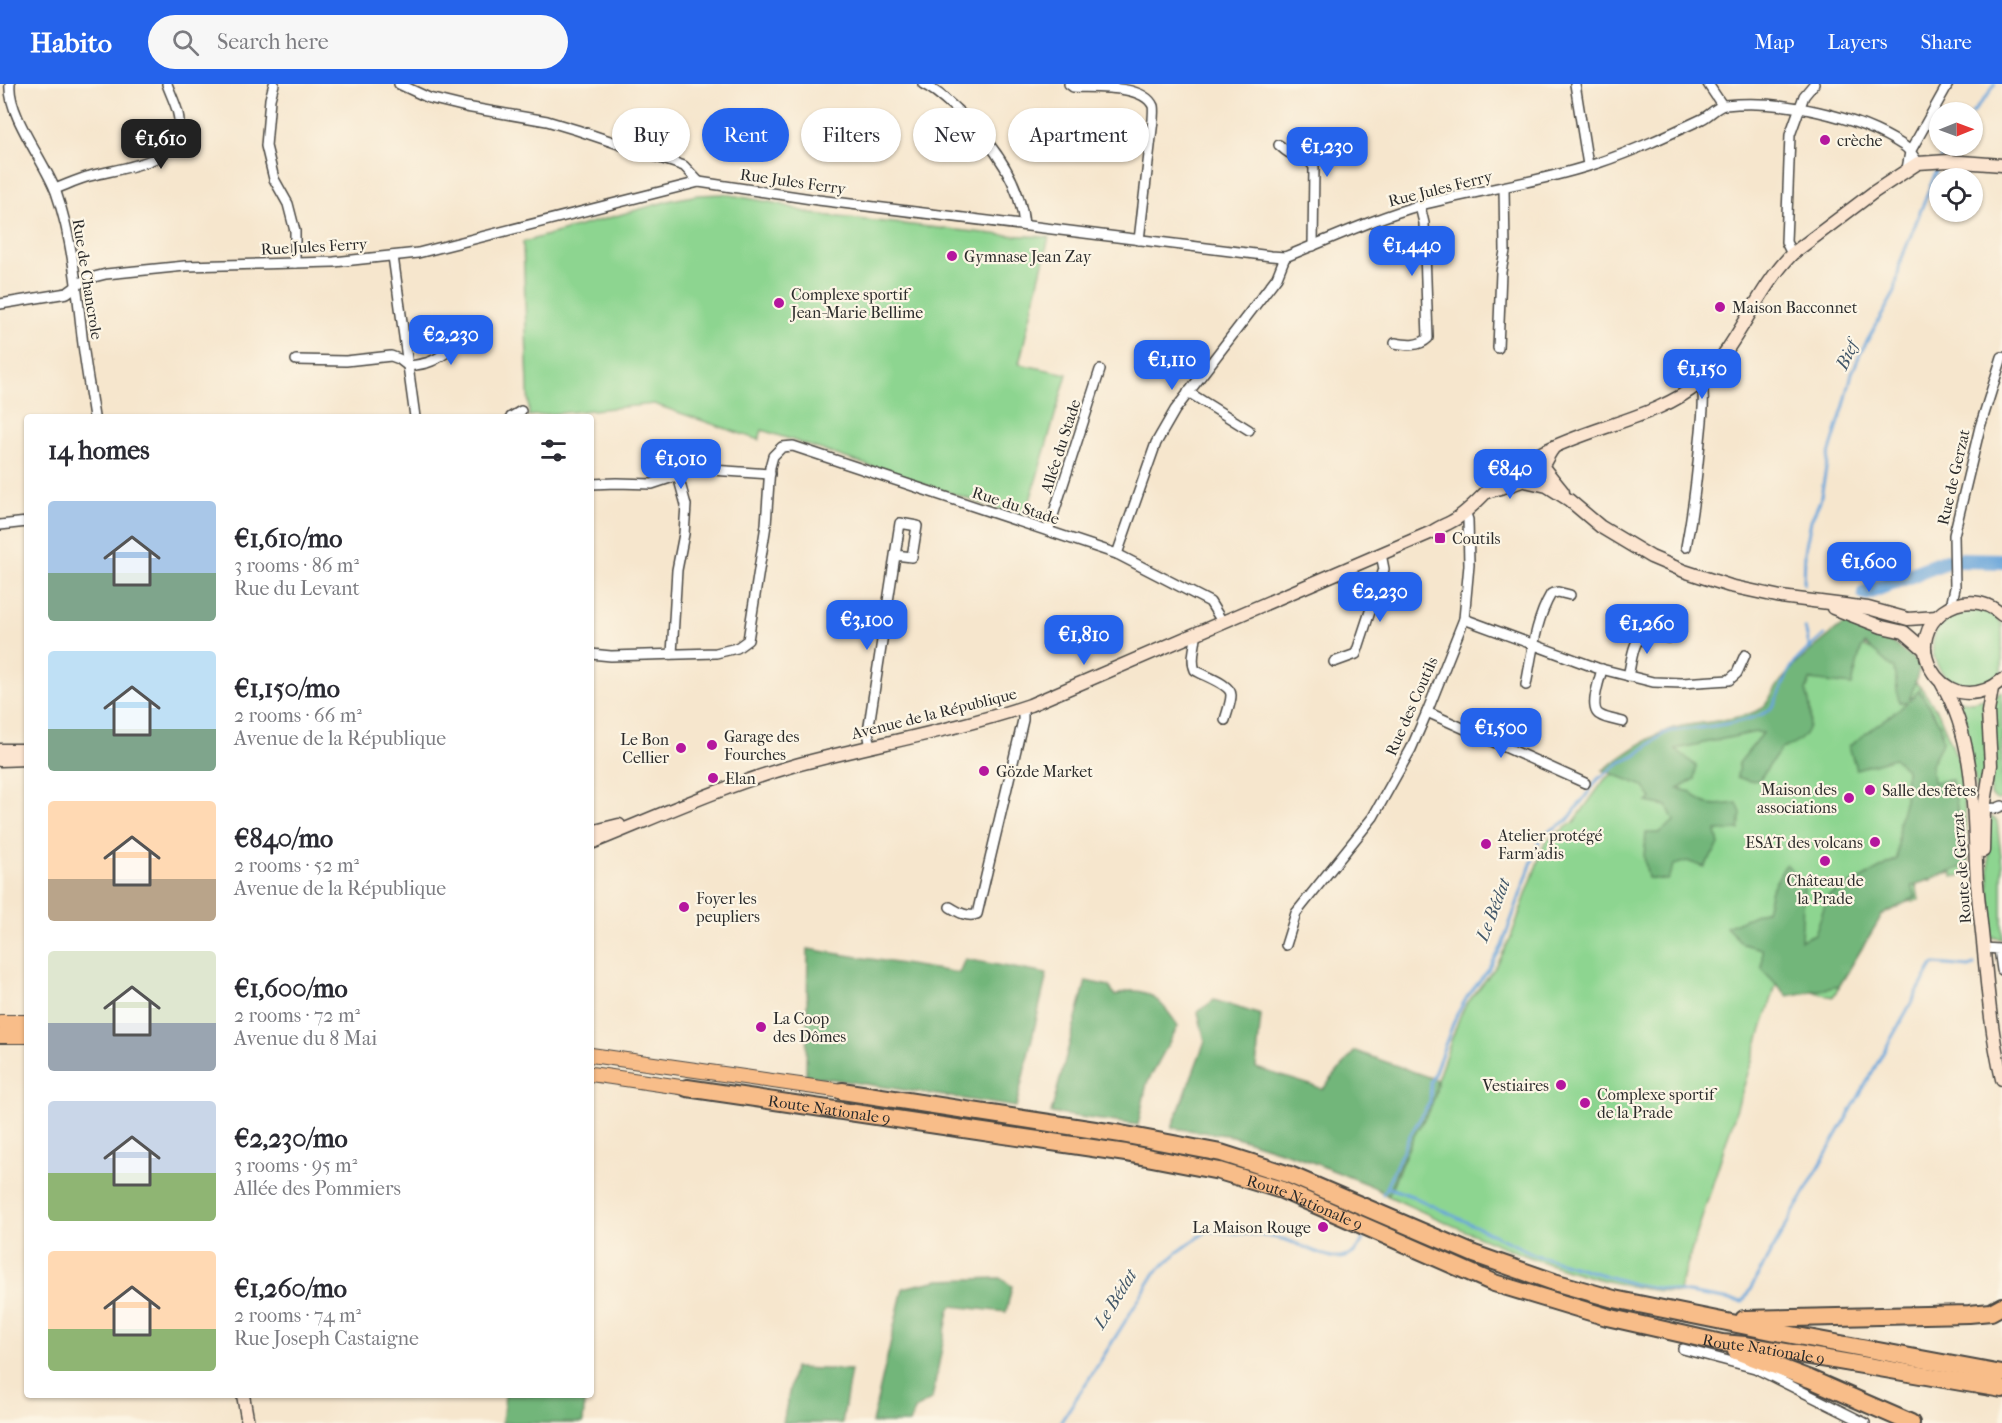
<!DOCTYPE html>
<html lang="en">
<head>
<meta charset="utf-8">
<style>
	:root { --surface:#fff; --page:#f7f7f7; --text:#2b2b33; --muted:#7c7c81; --accent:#2563eb }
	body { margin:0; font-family:"IM FELL French Canon",serif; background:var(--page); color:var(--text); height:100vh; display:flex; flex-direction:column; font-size:22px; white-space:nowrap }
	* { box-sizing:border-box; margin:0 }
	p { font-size:20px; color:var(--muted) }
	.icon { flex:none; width:33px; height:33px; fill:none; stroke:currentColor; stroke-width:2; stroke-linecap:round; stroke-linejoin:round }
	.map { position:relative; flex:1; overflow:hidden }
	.panel { position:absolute; left:24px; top:330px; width:570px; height:984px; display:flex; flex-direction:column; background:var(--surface); border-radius:6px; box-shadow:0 2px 4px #0004 }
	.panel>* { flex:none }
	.hud { position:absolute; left:612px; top:24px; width:570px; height:54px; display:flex; gap:12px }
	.needle { width:39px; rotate:89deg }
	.fabs { position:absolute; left:1929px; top:18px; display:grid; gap:12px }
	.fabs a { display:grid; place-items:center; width:54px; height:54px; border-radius:50%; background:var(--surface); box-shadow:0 2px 4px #0004; font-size:30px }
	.price { position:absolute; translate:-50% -51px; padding:0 14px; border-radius:12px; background:var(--accent); color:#fff; font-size:20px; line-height:39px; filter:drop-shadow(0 2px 3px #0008) }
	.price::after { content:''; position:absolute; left:50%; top:36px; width:18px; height:14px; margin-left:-9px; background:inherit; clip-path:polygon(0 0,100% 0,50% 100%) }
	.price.on { background:#222; color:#fff }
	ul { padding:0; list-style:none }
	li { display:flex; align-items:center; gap:18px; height:150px; padding:0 24px }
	li span { display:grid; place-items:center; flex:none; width:168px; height:120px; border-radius:6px; color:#555 }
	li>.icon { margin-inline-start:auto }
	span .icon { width:72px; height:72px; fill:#fffc; stroke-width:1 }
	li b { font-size:26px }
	h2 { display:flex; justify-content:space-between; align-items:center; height:72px; padding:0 24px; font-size:26px }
	.chip { padding:0 21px; border-radius:27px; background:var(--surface); box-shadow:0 2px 4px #0004; font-size:21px; line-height:54px }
	.chip.on { background:var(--accent); color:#fff }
	header { display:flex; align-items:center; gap:36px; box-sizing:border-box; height:84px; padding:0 30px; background:var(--accent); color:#fff }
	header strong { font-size:28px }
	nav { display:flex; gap:33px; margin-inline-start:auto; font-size:21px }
	.search { width:420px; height:54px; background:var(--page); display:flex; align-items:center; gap:15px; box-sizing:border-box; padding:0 21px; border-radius:33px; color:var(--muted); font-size:22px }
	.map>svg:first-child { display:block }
</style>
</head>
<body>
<header>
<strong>Habito</strong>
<div class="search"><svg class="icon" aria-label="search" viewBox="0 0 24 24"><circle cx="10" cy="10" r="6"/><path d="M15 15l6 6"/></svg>Search here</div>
<nav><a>Map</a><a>Layers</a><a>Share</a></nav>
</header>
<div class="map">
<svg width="2002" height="1339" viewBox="0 0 2002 1339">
	<rect width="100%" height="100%" fill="#fcf5e5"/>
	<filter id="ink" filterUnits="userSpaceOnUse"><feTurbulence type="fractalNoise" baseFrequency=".0167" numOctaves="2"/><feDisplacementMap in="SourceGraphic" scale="12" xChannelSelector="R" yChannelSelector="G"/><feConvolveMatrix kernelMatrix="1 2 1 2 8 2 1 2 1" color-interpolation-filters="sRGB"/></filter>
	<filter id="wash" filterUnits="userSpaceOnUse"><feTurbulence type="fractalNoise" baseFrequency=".008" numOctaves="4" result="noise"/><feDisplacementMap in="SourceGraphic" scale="24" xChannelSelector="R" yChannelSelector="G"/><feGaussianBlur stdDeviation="1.35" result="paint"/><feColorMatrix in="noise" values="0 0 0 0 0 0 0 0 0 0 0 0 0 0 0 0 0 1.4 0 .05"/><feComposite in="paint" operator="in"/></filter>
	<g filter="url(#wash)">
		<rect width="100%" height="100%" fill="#f6e6cd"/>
		<g fill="#8dd590" stroke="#5c805e" stroke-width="1.5">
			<polygon points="725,110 780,120 812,130 1002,151 1049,153 1019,280 1067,290 1025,434 762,346 759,356 654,320 529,332 523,158 672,116 698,111"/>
			<path d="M1966,524C1982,525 1992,528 2002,540V588C1999,591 1995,595 1992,598C1946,625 1899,547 1966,524Z"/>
			<path d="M1857,560L1874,567L1905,588L1922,605L1938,628L1962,685L1969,790L1953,793L1952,789L1932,793V796L1916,799L1919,816L1887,822L1833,913L1777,898L1678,1209C1576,1200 1479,1154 1388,1112L1414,1051L1428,1029L1436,1009L1437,996L1460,932L1466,921L1497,881L1511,853L1545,758L1574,738L1605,695L1669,653L1757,639L1789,594Z"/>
			<polygon points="2002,607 2002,712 2001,715 1997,716 1990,711 1992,624 1997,611"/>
			<polygon points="1985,615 1985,681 1981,727 1959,616 1972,618"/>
			<polygon points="1992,733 1997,737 2002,781 2002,855 1991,853 1990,847 1988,740"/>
		</g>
		<g fill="#72b67a" stroke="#4e7052" stroke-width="1.5">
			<path d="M1845,539L1877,548L1921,580L1909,617L1919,606L1941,642L1943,657L1931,680L1933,698L1952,696L1968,781L1912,802L1916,813L1882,831L1839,902L1788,912L1762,885V865L1743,860L1726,843L1766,826L1771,806L1786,780L1804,799L1801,856L1815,850L1828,812L1897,775L1899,738L1905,715L1906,685L1894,674L1856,685L1849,662L1907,619L1899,618L1894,585L1865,560L1861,565L1852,601L1810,596L1806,607C1815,634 1812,657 1781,665L1759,696L1749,697L1737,693L1739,679L1763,649L1756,648L1676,665L1696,682L1695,695L1678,705L1692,708C1704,725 1719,721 1737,719L1741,729L1739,746L1716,747L1719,761L1704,783L1687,777L1674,781L1667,796L1648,794L1644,773L1646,749H1659L1674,737L1667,722L1647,718L1652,714L1643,702L1603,686C1628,668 1652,649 1682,642C1706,638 1737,636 1759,626C1767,622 1770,612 1775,605C1793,579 1820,559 1845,539Z"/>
			<polygon points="808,865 959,889 965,875 1047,890 1016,1023 806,991"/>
			<path d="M1086,897L1109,902L1115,912C1119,910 1124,908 1129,907C1152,904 1167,925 1178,942L1147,999L1138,1041L1051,1029Z"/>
			<path d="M1214,916L1261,931L1256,984L1323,1005L1355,967L1437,996C1436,1020 1425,1031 1414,1052C1404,1071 1394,1092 1388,1112L1374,1103L1302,1074L1233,1052L1172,1044L1205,957L1198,928Z"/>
			<polygon points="1000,1194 1012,1202 1006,1228 952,1222 949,1227 932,1315 916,1325 909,1339 872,1339 903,1204 939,1196"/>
			<polygon points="794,1284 851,1286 842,1339 783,1339"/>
			<polygon points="505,1311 585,1311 583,1339 502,1339"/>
		</g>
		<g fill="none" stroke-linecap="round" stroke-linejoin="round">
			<g stroke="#69a5da" stroke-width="3">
				<polyline points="1972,29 1988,11 1995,0"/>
				<polyline points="1941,74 1945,62"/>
				<polyline points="1804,500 1805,468 1811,436 1820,417 1828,374 1845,318 1852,289 1862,266 1895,208 1900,179 1939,80"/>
				<polyline points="1805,544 1810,565"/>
				<polyline points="1386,1103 1412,1112 1536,1171 1633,1200 1743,1218 1932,882 1935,880 1969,883 1974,881"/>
				<path d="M1383,1110L1409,1053L1430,1018L1431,998L1456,932L1467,913L1490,884L1502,862L1541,752L1568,736L1598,695L1621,678L1635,672L1663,650L1671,647C1692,645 1756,639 1770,625C1779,617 1784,595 1791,584C1798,572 1814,561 1824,551"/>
				<path d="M1060,1339L1098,1281L1155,1189L1178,1168L1207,1147C1233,1149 1260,1149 1286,1156C1299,1160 1327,1175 1339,1174C1352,1173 1358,1166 1363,1155"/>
			</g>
			<g stroke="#69a5da" stroke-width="16">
				<polyline points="1962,476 2002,477"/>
				<polyline points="1865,509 1947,477"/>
			</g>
		</g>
	</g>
	<g filter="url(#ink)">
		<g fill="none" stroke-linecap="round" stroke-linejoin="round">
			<defs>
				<g id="street">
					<path d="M10,0C7,30 45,78 56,108C72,154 77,204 82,252C85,279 90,306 94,333"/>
					<polyline points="274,0 270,15 266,62 274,95 288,120 295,147 295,179"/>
					<polyline points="399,0 429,14 466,23 547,37 577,46 684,82 699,98"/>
					<path d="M923,0C936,6 946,16 957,26C990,56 1020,95 1024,141"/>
					<path d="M1069,0L1073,3C1094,4 1143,0 1153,22C1154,26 1153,32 1153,36L1139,156"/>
					<polyline points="1575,0 1588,81"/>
					<polyline points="1708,0 1722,21"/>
					<path d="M1279,61C1283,64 1287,69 1292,70C1302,73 1308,73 1314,83L1313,162"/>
					<polyline points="1907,85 1910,68 1948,0"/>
					<path d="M55,105C66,101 78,95 90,92C117,84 176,81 179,45C181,29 172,14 167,0"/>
					<polyline points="1792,170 1786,158 1790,51 1804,12 1814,0"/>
					<polyline points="393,172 415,333"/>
					<path d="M0,220L67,209L86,195L106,190L185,182L334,178L418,169L699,98L818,116L1271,172L1285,173C1330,155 1375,134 1421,121C1480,106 1540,98 1598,79C1634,67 1668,51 1702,35C1710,31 1717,22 1725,21C1780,15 1857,31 1904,62C1910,66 1914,73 1918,79"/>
					<path d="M1395,259C1406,261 1419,263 1428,254L1424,139L1420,122"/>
					<polyline points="1498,264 1501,188 1505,167 1504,103"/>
					<path d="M296,276L346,277L391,272L399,275L408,282C436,279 437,274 459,260C466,256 473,253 479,247"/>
					<polyline points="1188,308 1249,346"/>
					<polyline points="511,333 521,327"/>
					<polyline points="591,400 616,399 652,400 697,385 770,390"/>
					<polyline points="0,441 27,438"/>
					<polyline points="1048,447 1100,286"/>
					<path d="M1686,463C1693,427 1697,393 1700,357C1702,336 1705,317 1702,296"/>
					<polyline points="1117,470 1156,359 1175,326 1277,193 1285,173"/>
					<polyline points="1951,522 1955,504 1954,451 1980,343 2002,273"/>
					<polyline points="1464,535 1597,584 1653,598 1682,599 1729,596 1737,589 1745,571"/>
					<path d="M1196,551C1196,562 1190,575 1195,586C1204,592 1231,600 1231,611C1231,619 1227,628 1225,636"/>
					<polyline points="591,570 611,572 716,569 737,564 748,556 766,441 770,383 773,372 782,363 793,362 1117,470 1210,518 1223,539"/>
					<polyline points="672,570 677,486 684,450 686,421 678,392"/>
					<polyline points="1334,578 1356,570 1384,485 1381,470"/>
					<path d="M1602,585C1600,595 1588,625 1600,631C1606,635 1616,636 1623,638"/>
					<path d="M1628,592C1632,577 1632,556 1646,548L1668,554"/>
					<path d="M1526,601C1532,571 1535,537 1551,510L1558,508L1570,511"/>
					<polyline points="1427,628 1585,699"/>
					<polyline points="871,663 868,648 900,439 917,442 912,473 895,471"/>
					<polyline points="1984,725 1997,724 2002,722"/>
					<path d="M950,823C958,828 968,834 977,830L1023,636V624"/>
					<polyline points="1286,861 1296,829 1373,733 1411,665 1427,628 1464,535 1469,481 1468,436 1465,427"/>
					<polyline points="1984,864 1999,865 2002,886"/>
					<polyline points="1683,1265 1755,1284 1865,1339"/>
				</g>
				<g id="secondary">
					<polyline points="1536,382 1542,382 1563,408"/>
					<polyline points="1525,397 1547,402 1569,416 1601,443 1651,473 1684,487 1730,502 1781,513 1868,524 1908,535 1937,533"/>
					<path d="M1490,407C1508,401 1527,399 1541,383C1546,378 1548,370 1554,363"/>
					<polyline points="1833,524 1882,543 1904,548 1925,566"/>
					<path d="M2002,531C1964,496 1906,539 1931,585C1937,596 1947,604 1959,608C1975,611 1990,606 2002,596"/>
					<path d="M1942,600C1977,659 1973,733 1977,800C1979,823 1982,846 1984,868C1988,911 1992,953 2002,995"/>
					<polyline points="0,666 27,666"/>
					<polyline points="0,676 27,675"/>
					<polyline points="591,748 619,741"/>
					<path d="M591,759C658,732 726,701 796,681C874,660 953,647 1030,621L1432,448C1439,443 1448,440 1456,435C1471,425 1483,411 1496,398C1503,390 1513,386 1522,381C1529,377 1535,372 1541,369C1589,343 1660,333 1699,299C1738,263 1755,208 1792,170L1874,108L1918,79L1948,77L2002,81"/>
					<polyline points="1983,767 1984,725 1991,681 1988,628 1992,604"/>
					<polyline points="243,1311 248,1339"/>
				</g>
				<g id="primary">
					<polyline points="0,938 27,938"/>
					<polyline points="0,952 27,952"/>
					<polyline points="591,971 842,1007"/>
					<polyline points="591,990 687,1004"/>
				</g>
				<g id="highway">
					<path id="s1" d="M687,1004L1126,1069L1219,1087L1282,1106L1494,1199L1607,1233L1722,1259L1745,1261L2002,1305"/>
					<polyline points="842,1007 1121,1050 1221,1069 1290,1091 1474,1170 1554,1198 1614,1215 1776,1248 2002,1290"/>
					<polyline points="1744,1235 1969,1230 1991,1228 2002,1222"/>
					<polyline points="1736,1267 1810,1295 1911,1339"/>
				</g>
			</defs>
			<use href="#street" stroke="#494743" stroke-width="12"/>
			<use href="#secondary" stroke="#494743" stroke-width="15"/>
			<use href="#primary" stroke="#494743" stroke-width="16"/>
			<use href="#highway" stroke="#494743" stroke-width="20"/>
			<use href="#street" stroke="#fff" stroke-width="9"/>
			<use href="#secondary" stroke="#fce5d0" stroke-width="12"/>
			<use href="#primary" stroke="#f8bd89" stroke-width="14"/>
			<use href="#highway" stroke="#f8bd89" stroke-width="16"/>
		</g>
	</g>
	<g fill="#b5179e" stroke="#fcf5e5" stroke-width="2">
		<circle cx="1825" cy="56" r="6"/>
		<circle cx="952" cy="172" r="6"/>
		<circle cx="779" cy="219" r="6"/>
		<circle cx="1720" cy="223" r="6"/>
		<rect x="1434" y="448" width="12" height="12" rx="3"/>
		<circle cx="712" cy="661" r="6"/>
		<circle cx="681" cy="664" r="6"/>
		<circle cx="984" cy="687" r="6"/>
		<circle cx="713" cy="694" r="6"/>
		<circle cx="1870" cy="706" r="6"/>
		<circle cx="1849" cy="714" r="6"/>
		<circle cx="1875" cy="758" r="6"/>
		<circle cx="1486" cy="760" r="6"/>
		<circle cx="1825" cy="777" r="6"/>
		<circle cx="684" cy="823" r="6"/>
		<circle cx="761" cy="943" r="6"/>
		<circle cx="1561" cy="1001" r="6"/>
		<circle cx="1585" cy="1019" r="6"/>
		<circle cx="1323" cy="1143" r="6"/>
	</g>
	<g text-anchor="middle" stroke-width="4.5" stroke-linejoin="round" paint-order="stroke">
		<g font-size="16" fill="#2b2b2b" stroke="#fcf5e5" text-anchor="start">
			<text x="1837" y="62">crèche</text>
			<text x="964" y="178">Gymnase Jean Zay</text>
			<text x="791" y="216">Complexe sportif<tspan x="791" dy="18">Jean-Marie Bellime</tspan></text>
			<text x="1732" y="229">Maison Bacconnet</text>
			<text x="1452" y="460">Coutils</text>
			<text x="724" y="658">Garage des<tspan x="724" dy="18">Fourches</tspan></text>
			<text x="669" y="661" text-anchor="end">Le Bon<tspan x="669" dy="18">Cellier</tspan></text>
			<text x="996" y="693">Gözde Market</text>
			<text x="725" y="700">Elan</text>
			<text x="1837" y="711" text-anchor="end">Maison des<tspan x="1837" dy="18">associations</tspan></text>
			<text x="1882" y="712">Salle des fêtes</text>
			<text x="1498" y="757">Atelier protégé<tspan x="1498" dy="18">Farm'adis</tspan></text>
			<text x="1863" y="764" text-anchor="end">ESAT des volcans</text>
			<text x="1825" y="802" text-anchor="middle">Château de<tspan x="1825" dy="18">la Prade</tspan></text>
			<text x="696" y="820">Foyer les<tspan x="696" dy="18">peupliers</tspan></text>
			<text x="773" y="940">La Coop<tspan x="773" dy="18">des Dômes</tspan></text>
			<text x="1549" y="1007" text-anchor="end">Vestiaires</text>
			<text x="1597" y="1016">Complexe sportif<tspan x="1597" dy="18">de la Prade</tspan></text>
			<text x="1311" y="1149" text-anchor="end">La Maison Rouge</text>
		</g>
		<g font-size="16" fill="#2b2b2b" stroke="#fcf5e5">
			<text transform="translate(793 97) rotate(8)" y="6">Rue Jules Ferry</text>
			<text transform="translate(1440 104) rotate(-14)" y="6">Rue Jules Ferry</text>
			<text transform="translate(314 162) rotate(-3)" y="6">Rue Jules Ferry</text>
			<text transform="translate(88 195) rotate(81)" y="6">Rue de Chancrole</text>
			<text transform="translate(1060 362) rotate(-72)" y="6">Allée du Stade</text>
			<text transform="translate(1953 393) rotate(-77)" y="6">Rue de Gerzat</text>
			<text transform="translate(1016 421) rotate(18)" y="6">Rue du Stade</text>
			<text transform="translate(1411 622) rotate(-66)" y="6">Rue des Coutils</text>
			<text transform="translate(934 629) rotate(-14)" y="6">Avenue de la République</text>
			<text transform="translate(1961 784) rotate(-94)" y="6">Route de Gerzat</text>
			<text dy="6" stroke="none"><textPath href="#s1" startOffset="144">Route Nationale 9</textPath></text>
			<text dy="6" stroke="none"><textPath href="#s1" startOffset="630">Route Nationale 9</textPath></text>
			<text dy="6" stroke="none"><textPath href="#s1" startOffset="1114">Route Nationale 9</textPath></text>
		</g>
		<g font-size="18" font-style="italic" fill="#415668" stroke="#fcf5e5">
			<text transform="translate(1847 271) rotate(-65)" y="6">Bief</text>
			<text transform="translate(1493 826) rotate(-69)" y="6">Le Bédat</text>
			<text transform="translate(1115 1215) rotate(-58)" y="6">Le Bédat</text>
		</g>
	</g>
</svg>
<div class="fabs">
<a><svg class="needle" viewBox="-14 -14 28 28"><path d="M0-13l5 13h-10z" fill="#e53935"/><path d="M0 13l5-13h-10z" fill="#7c7c81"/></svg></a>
<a><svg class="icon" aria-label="locate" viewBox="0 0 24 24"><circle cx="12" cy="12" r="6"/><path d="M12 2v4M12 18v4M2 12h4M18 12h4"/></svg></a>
</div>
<b class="price on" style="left:161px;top:86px">€1,610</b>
<b class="price" style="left:1327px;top:94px">€1,230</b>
<b class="price" style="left:1412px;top:193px">€1,440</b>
<b class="price" style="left:451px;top:282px">€2,230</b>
<b class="price" style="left:1172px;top:307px">€1,110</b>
<b class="price" style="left:1702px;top:316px">€1,150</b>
<b class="price" style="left:681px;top:406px">€1,010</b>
<b class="price" style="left:1510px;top:416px">€840</b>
<b class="price" style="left:1869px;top:509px">€1,600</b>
<b class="price" style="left:1380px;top:539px">€2,230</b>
<b class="price" style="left:867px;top:567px">€3,100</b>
<b class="price" style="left:1647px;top:571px">€1,260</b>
<b class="price" style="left:1084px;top:582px">€1,810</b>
<b class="price" style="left:1501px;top:675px">€1,500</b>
<div class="hud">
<a class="chip">Buy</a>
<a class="chip on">Rent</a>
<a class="chip">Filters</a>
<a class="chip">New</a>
<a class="chip">Apartment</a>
</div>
<section class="panel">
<h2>14 homes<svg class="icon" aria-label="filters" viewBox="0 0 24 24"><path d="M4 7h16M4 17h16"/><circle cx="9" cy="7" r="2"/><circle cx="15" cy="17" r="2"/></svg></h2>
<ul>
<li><span style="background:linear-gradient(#a9c7e8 60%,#7fa58c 0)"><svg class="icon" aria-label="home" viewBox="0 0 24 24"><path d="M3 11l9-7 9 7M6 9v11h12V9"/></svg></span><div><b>€1,610/mo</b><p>3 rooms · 86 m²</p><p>Rue du Levant</p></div></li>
<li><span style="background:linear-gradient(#bfe0f5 65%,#7fa58c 0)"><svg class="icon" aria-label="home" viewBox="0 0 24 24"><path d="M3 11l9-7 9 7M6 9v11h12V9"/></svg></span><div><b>€1,150/mo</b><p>2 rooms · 66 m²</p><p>Avenue de la République</p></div></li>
<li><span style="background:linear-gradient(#ffd9b3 65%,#b9a48a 0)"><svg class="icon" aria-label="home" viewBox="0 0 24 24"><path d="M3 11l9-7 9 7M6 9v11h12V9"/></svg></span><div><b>€840/mo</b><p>2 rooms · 52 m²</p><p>Avenue de la République</p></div></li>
<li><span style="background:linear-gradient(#dfe7d0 60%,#9aa5b1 0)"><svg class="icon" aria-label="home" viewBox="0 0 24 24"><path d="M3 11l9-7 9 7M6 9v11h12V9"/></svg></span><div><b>€1,600/mo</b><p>2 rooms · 72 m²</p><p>Avenue du 8 Mai</p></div></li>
<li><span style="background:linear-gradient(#c9d6e8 60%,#8fb573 0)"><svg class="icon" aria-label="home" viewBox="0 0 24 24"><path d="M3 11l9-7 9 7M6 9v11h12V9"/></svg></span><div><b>€2,230/mo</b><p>3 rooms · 95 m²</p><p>Allée des Pommiers</p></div></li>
<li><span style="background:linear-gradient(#ffd9b3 65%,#8fb573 0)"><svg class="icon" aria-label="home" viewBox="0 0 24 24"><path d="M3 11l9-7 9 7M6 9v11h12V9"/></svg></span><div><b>€1,260/mo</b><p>2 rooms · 74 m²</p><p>Rue Joseph Castaigne</p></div></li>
</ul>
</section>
</div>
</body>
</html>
